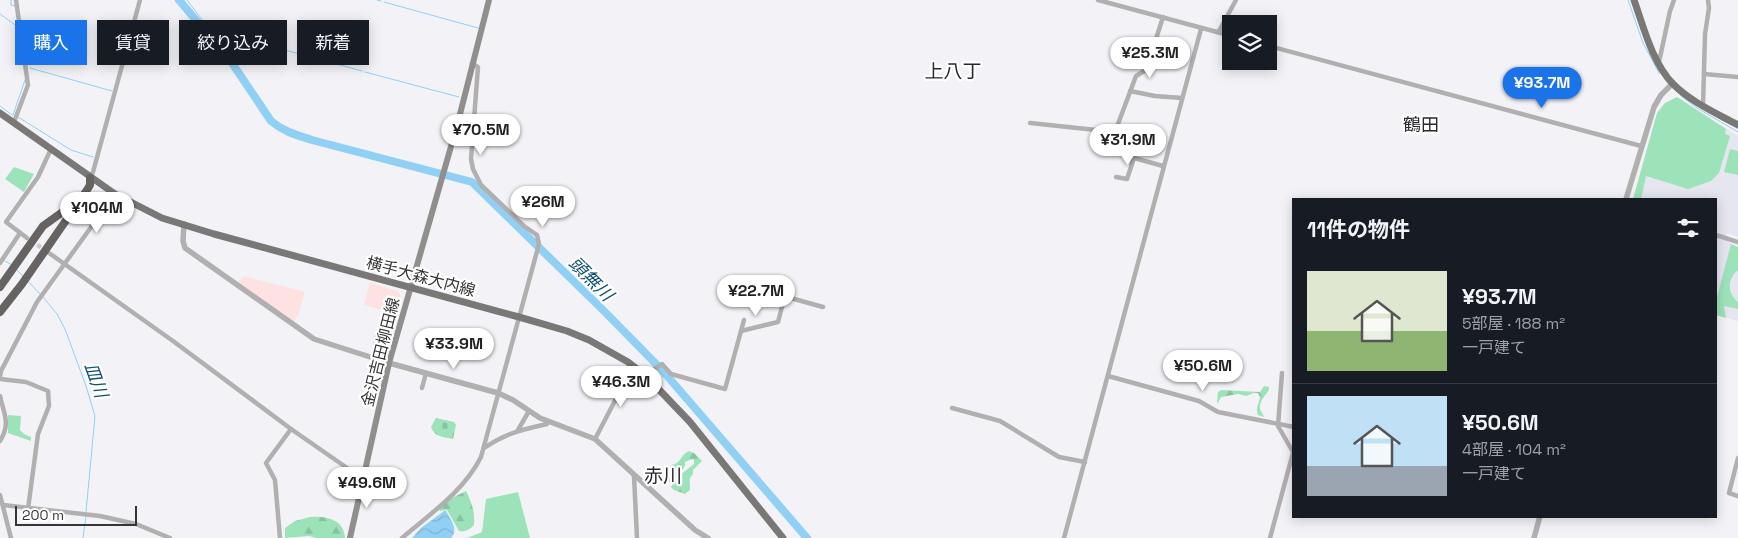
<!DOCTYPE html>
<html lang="ja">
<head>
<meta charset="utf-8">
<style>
	:root { --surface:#171b24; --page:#20242c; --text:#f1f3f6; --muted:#9ea1a6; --line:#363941; --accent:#1a73e8 }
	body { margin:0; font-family:"Space Grotesk","Noto Sans JP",sans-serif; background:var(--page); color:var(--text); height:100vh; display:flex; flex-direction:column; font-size:19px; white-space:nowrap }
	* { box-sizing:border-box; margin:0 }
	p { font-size:16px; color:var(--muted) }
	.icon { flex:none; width:28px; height:28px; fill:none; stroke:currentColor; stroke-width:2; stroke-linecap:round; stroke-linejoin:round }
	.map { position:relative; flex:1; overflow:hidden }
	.side { position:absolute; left:1292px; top:198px; width:425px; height:320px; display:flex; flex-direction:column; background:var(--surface); border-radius:0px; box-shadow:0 2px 12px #0003 }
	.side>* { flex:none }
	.hud { position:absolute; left:15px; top:20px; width:475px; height:45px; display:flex; gap:10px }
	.tools { position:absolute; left:1222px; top:15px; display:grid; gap:10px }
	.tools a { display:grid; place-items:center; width:55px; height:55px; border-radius:0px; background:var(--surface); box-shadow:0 2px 12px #0003; font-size:25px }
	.scale { position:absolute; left:15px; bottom:12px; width:122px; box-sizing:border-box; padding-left:5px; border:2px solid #353537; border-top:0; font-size:14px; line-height:18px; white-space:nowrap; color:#353537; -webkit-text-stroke:4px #fff; paint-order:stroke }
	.price { position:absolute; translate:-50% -42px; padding:0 11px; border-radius:18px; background:#fff; color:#222; font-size:16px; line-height:32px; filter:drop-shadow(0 1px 2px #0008) }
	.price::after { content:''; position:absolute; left:50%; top:30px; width:15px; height:11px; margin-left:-8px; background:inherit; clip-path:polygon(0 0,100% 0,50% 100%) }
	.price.current { background:var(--accent); color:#fff }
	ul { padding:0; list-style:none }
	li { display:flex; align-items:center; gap:15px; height:125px; padding:0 15px }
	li+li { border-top:1px solid var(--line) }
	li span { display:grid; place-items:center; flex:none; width:140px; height:100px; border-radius:0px; color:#555 }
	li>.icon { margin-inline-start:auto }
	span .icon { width:60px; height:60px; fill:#fffc; stroke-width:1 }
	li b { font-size:21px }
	h2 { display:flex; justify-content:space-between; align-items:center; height:60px; padding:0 15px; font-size:21px }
	.pill { padding:0 18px; border-radius:0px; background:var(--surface); box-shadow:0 2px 12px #0003; font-size:18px; line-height:45px }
	.pill.current { background:var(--accent); color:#fff }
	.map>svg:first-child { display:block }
</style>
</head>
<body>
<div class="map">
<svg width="1738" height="538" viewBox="0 0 1738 538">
	<defs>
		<pattern id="forest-firs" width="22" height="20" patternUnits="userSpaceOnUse" patternTransform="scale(1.25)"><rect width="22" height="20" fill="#9de3ba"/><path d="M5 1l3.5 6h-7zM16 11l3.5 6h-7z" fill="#88c3a0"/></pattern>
		<pattern id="cemetery-stones" width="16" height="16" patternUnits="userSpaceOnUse" patternTransform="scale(1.25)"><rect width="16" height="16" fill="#9de3ba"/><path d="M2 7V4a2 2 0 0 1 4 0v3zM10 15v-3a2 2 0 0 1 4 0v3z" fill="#88c3a0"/></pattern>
		<pattern id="water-waves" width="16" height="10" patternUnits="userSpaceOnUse" patternTransform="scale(1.25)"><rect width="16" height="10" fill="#91d0f5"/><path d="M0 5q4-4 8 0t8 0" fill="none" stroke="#7eb3d3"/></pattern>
	</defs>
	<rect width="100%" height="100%" fill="#f3f3f7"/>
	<g fill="#fde2e1">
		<polygon points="243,276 305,292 298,316 293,322 238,282"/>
		<polygon points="370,283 398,291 402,299 400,310 394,313 390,312 364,305"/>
	</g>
	<polygon fill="#e6e6f1" points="1677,97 1738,136 1738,237 1727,233 1725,240 1738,247 1738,321 1716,315 1716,199 1633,199 1657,113 1665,103"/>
	<g fill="#9de3ba">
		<polygon points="1677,97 1726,129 1725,134 1730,136 1719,173 1711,181 1688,189 1646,176 1641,199 1633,199 1657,113 1665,103"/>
		<polygon points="1730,149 1738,151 1738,175 1724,172"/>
		<polygon points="14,167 34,174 24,192 5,179"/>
		<path d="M1731,244L1738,247V270C1727,279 1727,293 1738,302V309L1724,306L1726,318L1716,315V301Z"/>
		<polygon points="8,415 21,416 20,430 24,434 31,437 31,441 8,433"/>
		<polygon points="518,492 530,538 467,538 482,532 486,499"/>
	</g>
	<g fill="url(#forest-firs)">
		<path d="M381,326L385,328L390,335L385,352L379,355H373C372,345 373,333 381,326Z"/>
		<path d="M1264,386L1269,387V390C1266,395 1259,401 1260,409C1261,412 1263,414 1264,417L1258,415C1255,408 1259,404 1260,397L1258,393H1254L1246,396L1238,394L1221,397L1218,403L1217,402L1218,392L1221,390L1260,392Z"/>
		<path d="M689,451L694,453L702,461L693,470V474C687,480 691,484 690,490L685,494L674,490L671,487L674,482L681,477L680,475L694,464V460L692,459L685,462V466L672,482H667L664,476V470L670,469L672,465C681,463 681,454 689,451Z"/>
		<path d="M466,491C472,503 475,512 474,525C469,530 466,532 459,531L447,510L440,511L439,509L450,499Z"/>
		<path d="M310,517C326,516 344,519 345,538H316L309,536L285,538V528L295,521Z"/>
	</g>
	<path fill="url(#cemetery-stones)" d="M436,418L454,422L456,425L453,439C444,437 434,437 431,427Z"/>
	<path fill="url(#water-waves)" d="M444,511H446C451,520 459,530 451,538H412L421,528Z"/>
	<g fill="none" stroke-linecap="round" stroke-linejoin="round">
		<g stroke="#91d0f5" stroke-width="1">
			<polyline points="11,0 11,5 15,6"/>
			<polyline points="187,0 210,30 270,46"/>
			<polyline points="377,0 381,1"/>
			<polyline points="1628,0 1643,43 1659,73"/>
			<polyline points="384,2 478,28"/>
			<polyline points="0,14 18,27"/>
			<polyline points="274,47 362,71"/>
			<polyline points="30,68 112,91"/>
			<polyline points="365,72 459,97"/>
			<polyline points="1680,95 1697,108 1738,132"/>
			<polyline points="0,106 12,115"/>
			<polyline points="13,115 25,80"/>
			<polyline points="18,117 71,150 93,157"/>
			<polyline points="5,261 12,265"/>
			<polyline points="17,270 23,276"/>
			<polyline points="27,280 40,294"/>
			<polyline points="43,297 57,314 65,329 86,386 95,416 86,512"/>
			<polyline points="83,538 86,516"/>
		</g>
		<path stroke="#91d0f5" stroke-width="8" d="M179,0L232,63L271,121C284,132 297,135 312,140L472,182L603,310L662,370L807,538"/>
		<polyline stroke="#cdcdd1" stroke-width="4.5" stroke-dasharray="4.5 2" stroke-linecap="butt" points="32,241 46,251"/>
		<g stroke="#b1afaf" stroke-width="4.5">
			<polyline points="1098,0 1217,32 1219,31 1236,0"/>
			<polyline points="1217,32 1231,36"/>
			<polyline points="1269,46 1641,146"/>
			<polyline points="1659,62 1670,11 1674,0"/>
			<polyline points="1704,74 1738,77"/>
			<polyline points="1130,91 1155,96 1182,98"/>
			<polyline points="1703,106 1705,34 1709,8 1708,0"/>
			<polyline points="14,122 28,85 16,0"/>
			<polyline points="458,122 472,130"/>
			<polyline points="1030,123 1115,132 1135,137 1134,158 1163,166"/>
			<polyline points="1115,132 1136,76 1146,70 1163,17"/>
			<polyline points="1116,177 1127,179 1134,158"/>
			<polyline points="90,178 93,172 140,0"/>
			<polyline points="1716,235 1738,242"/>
			<polyline points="27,238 6,222 38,177 51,149"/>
			<polyline points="49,253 173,341 291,429 350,470 365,476"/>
			<polyline points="0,263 20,233"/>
			<polyline points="741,331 744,320"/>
			<polyline points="1282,373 1278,426 1293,452"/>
			<polyline points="1108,376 1199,401 1218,412 1294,427"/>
			<polyline points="0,377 1,371 37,302 115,194"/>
			<polyline points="0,379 26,382 48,391 49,406 38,434 28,509"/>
			<polyline points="422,388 426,373"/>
			<path d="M0,396C4,415 11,423 0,441"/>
			<polyline points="952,408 1000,421 1059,457 1085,462"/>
			<polyline points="518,430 529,411"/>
			<polyline points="595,439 619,393 662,364 671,374 725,389 741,331 778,322 783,303 787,297 823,307"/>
			<path d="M484,448C506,433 521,430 547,424L548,421"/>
			<polyline points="1738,458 1729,493 1738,496"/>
			<polyline points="634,476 637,538"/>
			<polyline points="0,495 11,538"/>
			<polyline points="3,505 100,516 136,524 170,538"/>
			<polyline points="280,538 275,480 266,463 291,429"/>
			<path d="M402,538C430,514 464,491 481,457L539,244L537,235L524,226L481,185L473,169L471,159L478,67L472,63"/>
			<polyline points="1064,538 1201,29"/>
			<polyline points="1270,538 1294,449"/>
		</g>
		<g stroke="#b1afaf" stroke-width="5.5">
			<polyline points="1626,199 1654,107 1661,95 1673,83"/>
			<polyline points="184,224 183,241 185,248 314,339 389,363 498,393 513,400 540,418 595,439 695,530 708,538"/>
			<polyline points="1534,538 1540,516"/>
		</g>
		<polyline stroke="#918e8e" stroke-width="6" points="350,538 389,363 458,122 489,0"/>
		<g stroke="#7a7777" stroke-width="7">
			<path d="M1634,0C1644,28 1652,62 1673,84C1691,102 1716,113 1738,125"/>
			<polyline points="0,113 115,194 162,218 214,234 519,317 567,331 589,340 628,362 646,376 690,422 783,538"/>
		</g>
		<g stroke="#676363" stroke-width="8">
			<polyline points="0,287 43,226 64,211 74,200"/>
			<polyline points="0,312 22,284 87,190 90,185 90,178"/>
		</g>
	</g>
	<g text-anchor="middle" stroke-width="4.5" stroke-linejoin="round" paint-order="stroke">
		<g font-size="16" fill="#353537" stroke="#fff">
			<text transform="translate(421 276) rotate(15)" y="6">横手大森大内線</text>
			<text transform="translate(380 352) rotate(-76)" y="6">金沢吉田柳田線</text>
		</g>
		<g font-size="18" fill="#29292c" stroke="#fff">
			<text x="1421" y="131">鶴田</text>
		</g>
		<g font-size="18" font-style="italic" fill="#115170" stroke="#fff">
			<text transform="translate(591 279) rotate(45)" y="6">頭無川</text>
			<text transform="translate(96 380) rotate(70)" y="6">皿川</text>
		</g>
		<g font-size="19" fill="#29292c" stroke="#fff">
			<text x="953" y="78">上八丁</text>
			<text x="663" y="482">赤川</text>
		</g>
	</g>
</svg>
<div class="tools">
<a><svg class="icon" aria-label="layers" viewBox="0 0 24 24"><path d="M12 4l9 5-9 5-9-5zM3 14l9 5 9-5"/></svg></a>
</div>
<div class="scale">200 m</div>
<b class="price" style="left:1150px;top:79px">¥25.3M</b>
<b class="price current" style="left:1542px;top:109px">¥93.7M</b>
<b class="price" style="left:481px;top:156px">¥70.5M</b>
<b class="price" style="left:1128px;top:166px">¥31.9M</b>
<b class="price" style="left:543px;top:228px">¥26M</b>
<b class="price" style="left:97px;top:234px">¥104M</b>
<b class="price" style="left:756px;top:317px">¥22.7M</b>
<b class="price" style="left:454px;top:370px">¥33.9M</b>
<b class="price" style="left:1203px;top:392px">¥50.6M</b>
<b class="price" style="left:621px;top:408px">¥46.3M</b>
<b class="price" style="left:367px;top:509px">¥49.6M</b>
<div class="hud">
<a class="pill current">購入</a>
<a class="pill">賃貸</a>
<a class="pill">絞り込み</a>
<a class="pill">新着</a>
</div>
<section class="side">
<h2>11件の物件<svg class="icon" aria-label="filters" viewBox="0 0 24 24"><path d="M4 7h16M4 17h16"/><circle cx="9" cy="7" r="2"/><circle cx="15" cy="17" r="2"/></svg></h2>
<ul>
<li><span style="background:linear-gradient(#dfe7d0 60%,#8fb573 0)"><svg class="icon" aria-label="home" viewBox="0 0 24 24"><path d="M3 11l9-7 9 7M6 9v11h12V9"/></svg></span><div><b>¥93.7M</b><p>5部屋 · 188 m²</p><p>一戸建て</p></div></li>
<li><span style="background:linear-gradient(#bfe0f5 70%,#9aa5b1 0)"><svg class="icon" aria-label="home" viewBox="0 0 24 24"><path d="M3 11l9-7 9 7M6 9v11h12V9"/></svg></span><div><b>¥50.6M</b><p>4部屋 · 104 m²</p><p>一戸建て</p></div></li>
</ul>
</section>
</div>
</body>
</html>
